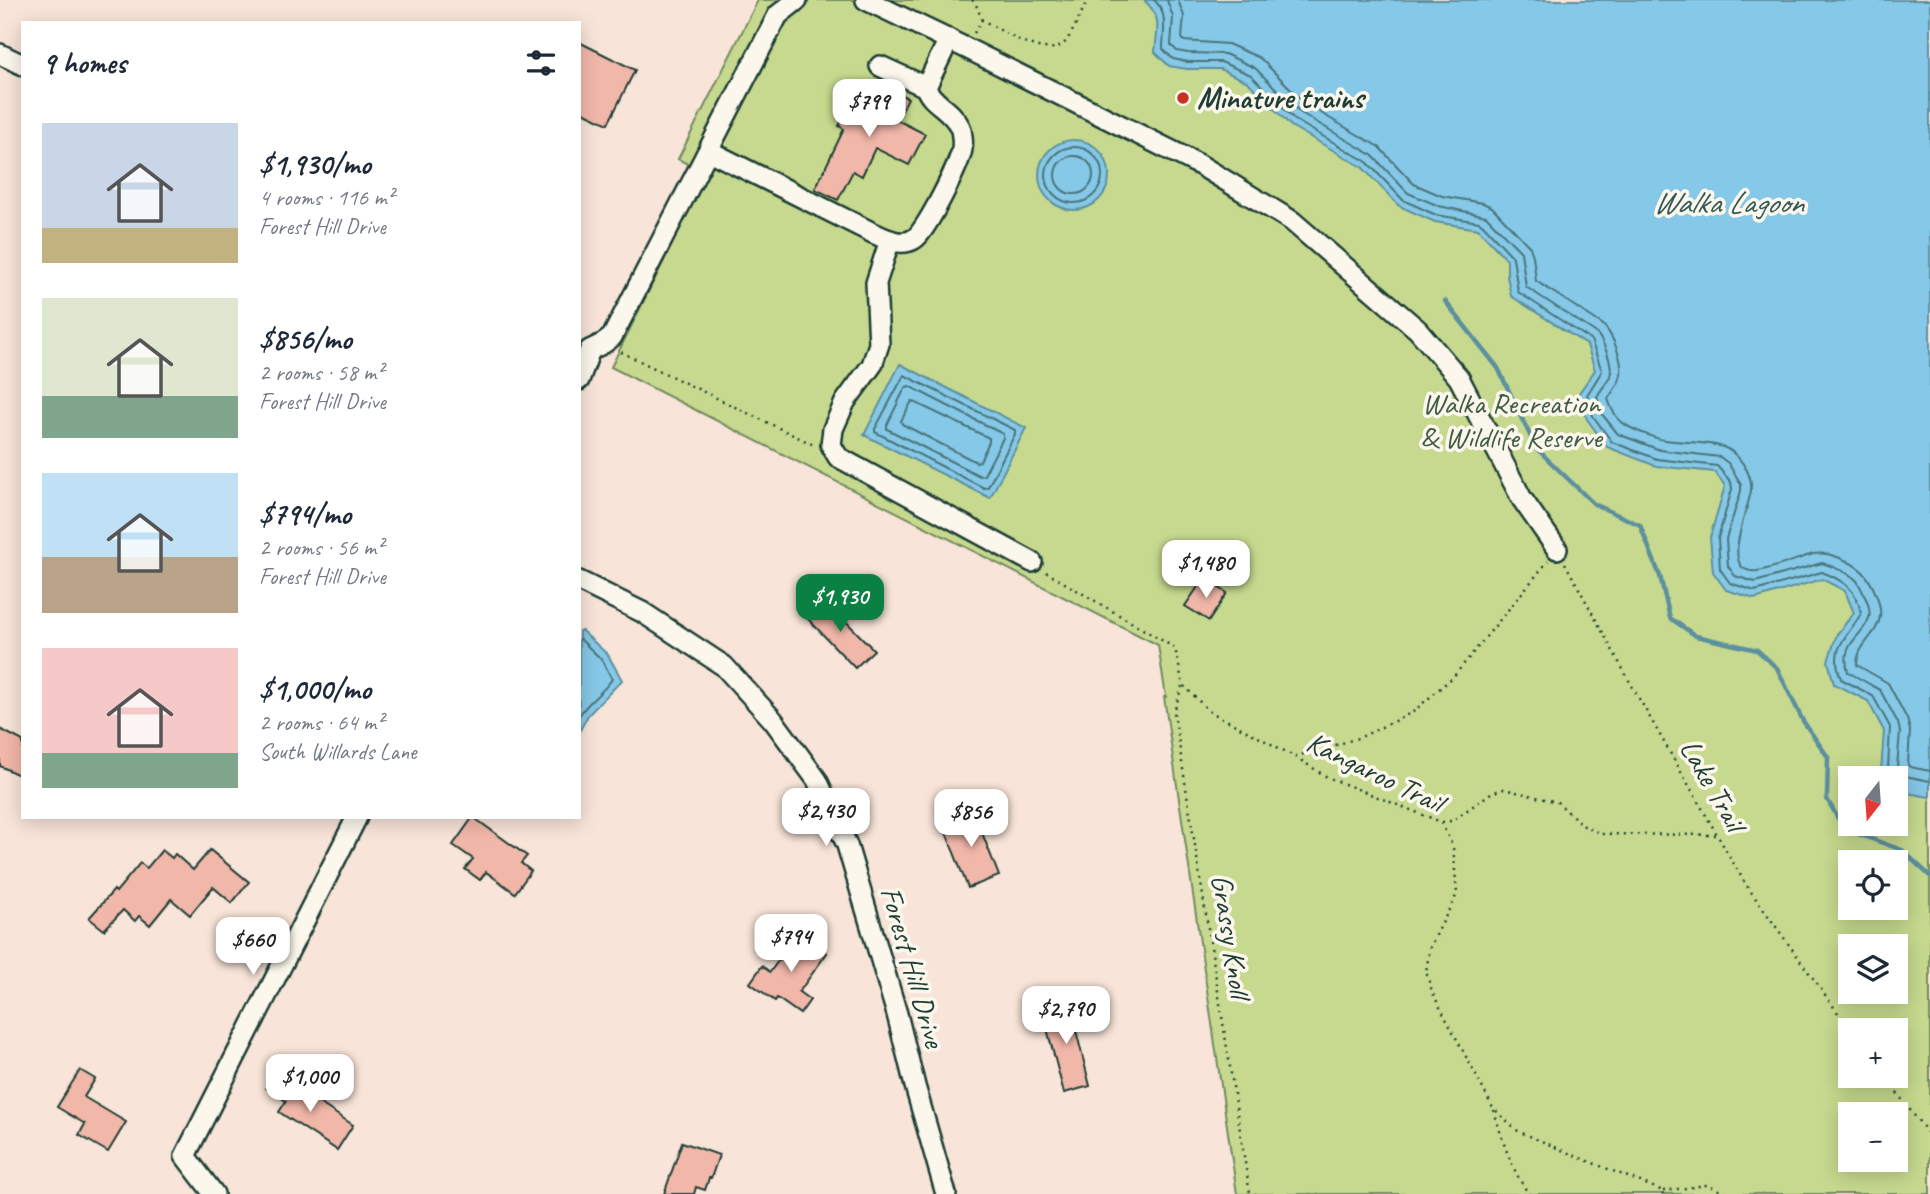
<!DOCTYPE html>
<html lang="en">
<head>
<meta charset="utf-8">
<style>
	:root { --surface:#fff; --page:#f2f2f3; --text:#1f2937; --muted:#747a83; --accent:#0b8043 }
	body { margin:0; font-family:Caveat,sans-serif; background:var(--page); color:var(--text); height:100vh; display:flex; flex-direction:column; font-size:26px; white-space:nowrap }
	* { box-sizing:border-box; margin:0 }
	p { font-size:23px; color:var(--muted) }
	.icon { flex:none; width:38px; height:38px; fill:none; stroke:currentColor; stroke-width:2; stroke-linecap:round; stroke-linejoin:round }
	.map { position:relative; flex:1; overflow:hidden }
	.side { position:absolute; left:21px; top:21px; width:560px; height:798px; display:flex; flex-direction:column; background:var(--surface); border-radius:0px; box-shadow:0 4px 18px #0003 }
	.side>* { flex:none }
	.needle { width:46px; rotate:197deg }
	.fabs { position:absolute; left:1838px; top:766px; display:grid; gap:14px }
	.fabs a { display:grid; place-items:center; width:70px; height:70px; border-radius:0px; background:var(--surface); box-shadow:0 4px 18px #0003; font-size:35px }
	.price { position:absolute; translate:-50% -60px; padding:0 16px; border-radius:14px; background:#fff; color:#222; font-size:23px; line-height:46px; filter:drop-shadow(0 2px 4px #0008) }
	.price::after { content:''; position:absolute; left:50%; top:42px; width:21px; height:16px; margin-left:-10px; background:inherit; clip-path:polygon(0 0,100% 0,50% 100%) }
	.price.selected { background:var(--accent); color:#fff }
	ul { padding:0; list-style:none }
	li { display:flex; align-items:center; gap:21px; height:175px; padding:0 21px }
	li span { display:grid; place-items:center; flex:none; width:196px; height:140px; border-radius:0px; color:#555 }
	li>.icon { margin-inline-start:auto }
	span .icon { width:84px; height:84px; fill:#fffc; stroke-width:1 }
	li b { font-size:30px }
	h2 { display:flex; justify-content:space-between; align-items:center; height:84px; padding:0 21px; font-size:30px }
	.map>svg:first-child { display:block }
</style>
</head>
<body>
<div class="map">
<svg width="1930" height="1194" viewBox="0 0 1930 1194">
	<rect width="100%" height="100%" fill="#f8e4d8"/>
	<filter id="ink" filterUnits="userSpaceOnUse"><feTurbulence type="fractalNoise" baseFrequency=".0143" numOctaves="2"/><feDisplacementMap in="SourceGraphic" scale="14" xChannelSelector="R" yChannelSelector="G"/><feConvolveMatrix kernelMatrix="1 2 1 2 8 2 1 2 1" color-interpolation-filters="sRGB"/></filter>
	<g filter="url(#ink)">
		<path fill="#c6d98e" stroke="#728b61" stroke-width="2" fill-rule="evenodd" d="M758,0H1930V1194H1237L1164,697H1166L1158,645L611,367L707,174L678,159ZM1850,779H1895V824H1850ZM1850,863H1895V908H1850ZM1850,947H1895V992H1850ZM1850,1031H1895V1076H1850ZM1850,1115H1895V1160H1850Z"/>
		<g fill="#86c8e7" stroke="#5d909f" stroke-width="2">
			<path d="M1144,0H1930V797L1895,791V779H1885L1881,772L1884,731L1868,701L1834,684L1828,661L1837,634L1854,613L1845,591L1822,579L1755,599L1726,590L1713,572L1710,537L1725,486L1715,472L1656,466L1607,447L1587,419L1579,393L1595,370L1587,345L1511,296L1507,276V260L1478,229L1435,222L1399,206L1362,167L1291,126L1248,82L1220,69H1187L1169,66L1155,52C1157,28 1163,18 1144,0Z"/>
			<circle cx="1074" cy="175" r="35"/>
			<polygon points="900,364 1026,428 990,498 864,435"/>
			<polygon points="579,631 582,631 608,655 622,680 588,715 579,732"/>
		</g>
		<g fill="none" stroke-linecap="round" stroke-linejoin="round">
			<g stroke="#48757c" stroke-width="2">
				<path d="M1154,0C1169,13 1163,32 1163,49L1173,59L1188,62H1221L1251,75L1295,120L1367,162L1403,200L1436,215L1479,222L1483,225L1513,257L1518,292L1591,340L1602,371L1587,395L1593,416L1612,442L1657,459L1717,466L1731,482L1732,489L1718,538L1720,569L1730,583L1755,591L1822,572C1843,580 1858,590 1861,614C1846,639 1829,647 1841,679L1873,696L1890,727L1888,769L1891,779"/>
				<path d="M1167,0L1173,17L1171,45L1177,51L1188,53L1225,54L1255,68L1301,113L1372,155L1408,193L1439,206L1486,216L1521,252L1526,287L1595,332C1603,339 1614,366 1610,376C1607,384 1600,390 1597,397L1601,413L1618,434L1660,450L1720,457L1728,463L1741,484V491L1726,539L1728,566L1735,576L1755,582L1822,563C1832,566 1850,573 1857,581C1861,587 1864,595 1867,601C1869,607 1871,612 1869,618C1862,639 1840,641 1848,672L1880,690L1898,723L1900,732L1897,767L1900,775L1930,781"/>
				<path d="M1178,0L1184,16L1182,38L1184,41L1228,44L1260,58L1307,105L1379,147L1414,184L1442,196L1483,203L1492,207L1530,247L1533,256L1536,281L1602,324C1613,334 1625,364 1620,378C1618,386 1612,392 1608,399C1614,418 1622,425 1640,432C1648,435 1656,439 1665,440C1684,443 1705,441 1723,447C1738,452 1753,474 1751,490C1750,507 1717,575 1757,571C1773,569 1797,559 1813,554C1829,551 1851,561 1863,572C1872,582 1882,604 1880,617C1877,636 1857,644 1857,665L1888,683L1907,719L1910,730L1908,765L1910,767L1930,771"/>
				<circle cx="1074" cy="175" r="28"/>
				<circle cx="1074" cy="175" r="19"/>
				<polygon points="904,375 1015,430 1015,434 988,487 984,488 875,432 875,429"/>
				<polygon points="909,386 1003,434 1003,438 984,475 980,476 887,429 887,425 905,388"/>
				<polygon points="912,401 989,438 989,442 980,461 976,462 902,424 901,421"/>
				<path d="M579,638L602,660L612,679C603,693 587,702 579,716"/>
			</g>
			<polyline stroke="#5d909f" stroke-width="4.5" points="1445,301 1498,368 1536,448 1594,504 1640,525 1660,576 1670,618 1696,636 1757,650 1777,668 1803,721 1828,757 1827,799 1844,829 1902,850 1930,876"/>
		</g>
		<g fill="#f1b7a9" stroke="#1f3d34" stroke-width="2">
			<polygon points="579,42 635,70 608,124 579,110"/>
			<polygon points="875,83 908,98 897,120 925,134 909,165 875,148 862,176 853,171 838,200 815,189 844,129 839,126 852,99 864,105"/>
			<polygon points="1204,578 1227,593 1209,621 1185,606"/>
			<polygon points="825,600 874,650 855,668 807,618"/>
			<polygon points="0,729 23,741 23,777 0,766"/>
			<polygon points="973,810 999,876 968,888 942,822"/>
			<polygon points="473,817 527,856 521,863 531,871 515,893 486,872 480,880 465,869 473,859 453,845"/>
			<polygon points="162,850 172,858 175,854 193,870 210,850 249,882 232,903 213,887 190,915 171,899 150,925 139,916 135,921 123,910 104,930 89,918 114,890 116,892 140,863 147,868"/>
			<polygon points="798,933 827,953 799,992 810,1000 800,1014 777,998 775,1001 750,983 762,966 770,972"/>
			<polygon points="1068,999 1090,1086 1064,1093 1041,1006"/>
			<polygon points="80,1070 95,1079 84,1097 126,1122 108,1152 79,1135 85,1124 57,1107"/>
			<polygon points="275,1074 353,1125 337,1150 279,1112 286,1101 266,1088"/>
			<polygon points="682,1142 719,1155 711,1178 709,1178 705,1190 696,1187 694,1194 664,1194"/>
		</g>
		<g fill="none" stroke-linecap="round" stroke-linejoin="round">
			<defs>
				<g id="minor">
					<polyline points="866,0 966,48 1200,165 1292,221 1418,330 1459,378 1522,499 1557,549"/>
					<polyline points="0,54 23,65"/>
					<polyline points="880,66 926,87"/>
					<path d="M709,151L873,233C886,239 901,247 914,239C926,232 960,163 962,149C963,143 962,132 960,127C951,108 930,103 926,87L949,39"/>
					<polyline points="890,240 876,283 879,344 872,365 845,402 833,429 831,445 838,457 1032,562"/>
					<polyline points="590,350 604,343 612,337 778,15 797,0"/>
					<polyline points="579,380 590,350"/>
					<polyline points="579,581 642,612 724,666 773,720 817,780 847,845 897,1014 915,1086 946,1194"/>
					<polyline points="214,1194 185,1156 357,817"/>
				</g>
			</defs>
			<use href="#minor" stroke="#1f3d34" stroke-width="24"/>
			<g stroke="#1f3d34" stroke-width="2.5" stroke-dasharray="2 5" stroke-linecap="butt">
				<polyline points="972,0 975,2 982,20"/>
				<path d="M974,33L982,20C1002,30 1050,64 1067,40C1075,28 1081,13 1088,0"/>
				<polyline points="621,352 814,445"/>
				<polyline points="1565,563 1637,695 1746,885 1851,1031"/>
				<polyline points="1046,572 1175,648 1183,685 1209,711 1294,756 1327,777 1441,822 1453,847 1457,894 1430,947 1426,972 1433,994 1493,1108 1518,1131 1578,1157 1663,1191 1663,1194"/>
				<polyline points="1182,686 1174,712 1250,1194"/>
				<polyline points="1295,756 1314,752 1361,737 1413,712 1454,676 1548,561"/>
				<polyline points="1442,822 1452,821 1491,793 1504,789 1557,802 1584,826 1601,834 1717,835"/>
				<polyline points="1884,1076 1930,1136"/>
				<path d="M1494,1110C1502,1140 1511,1169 1529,1194"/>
				<polyline points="1663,1191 1707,1185 1727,1194"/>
			</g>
			<use href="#minor" stroke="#fbf7ec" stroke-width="19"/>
		</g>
	</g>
	<circle fill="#c8321e" stroke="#fbf7ec" stroke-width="2.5" cx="1183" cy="98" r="7"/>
	<g text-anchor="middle" stroke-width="7" stroke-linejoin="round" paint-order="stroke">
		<g font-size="30" font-weight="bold" fill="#1f3d34" stroke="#fbf7ec" text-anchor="start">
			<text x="1197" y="108">Minature trains</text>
		</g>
		<g font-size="30" fill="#405c46" stroke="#fbf7ec">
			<text x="1511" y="413">Walka Recreation<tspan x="1511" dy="34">&amp; Wildlife Reserve</tspan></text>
		</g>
		<g font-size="30" fill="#1f3d34" stroke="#fbf7ec">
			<text transform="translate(1375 772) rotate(26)" y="10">Kangaroo Trail</text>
			<text transform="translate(1713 785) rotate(60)" y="10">Lake Trail</text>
			<text transform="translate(1231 936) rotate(81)" y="10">Grassy Knoll</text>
			<text transform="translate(913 967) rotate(74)" y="10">Forest Hill Drive</text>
		</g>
		<g font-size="32" font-style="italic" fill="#345958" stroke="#fbf7ec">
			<text x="1728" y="213">Walka Lagoon</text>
		</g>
	</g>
</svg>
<div class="fabs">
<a><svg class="needle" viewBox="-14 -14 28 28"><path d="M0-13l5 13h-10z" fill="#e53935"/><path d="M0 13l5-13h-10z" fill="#747a83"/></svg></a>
<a><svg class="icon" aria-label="locate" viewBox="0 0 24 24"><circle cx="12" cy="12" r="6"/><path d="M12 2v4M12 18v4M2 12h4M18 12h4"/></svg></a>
<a><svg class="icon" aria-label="layers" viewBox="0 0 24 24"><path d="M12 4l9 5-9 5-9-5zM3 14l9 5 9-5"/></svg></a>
<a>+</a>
<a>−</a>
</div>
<b class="price" style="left:869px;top:139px">$799</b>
<b class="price" style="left:1206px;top:600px">$1,480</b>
<b class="price selected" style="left:840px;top:634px">$1,930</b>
<b class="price" style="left:826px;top:848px">$2,430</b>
<b class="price" style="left:971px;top:849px">$856</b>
<b class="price" style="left:791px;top:974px">$794</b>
<b class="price" style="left:253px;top:977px">$660</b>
<b class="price" style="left:1066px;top:1046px">$2,790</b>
<b class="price" style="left:310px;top:1114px">$1,000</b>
<section class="side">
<h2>9 homes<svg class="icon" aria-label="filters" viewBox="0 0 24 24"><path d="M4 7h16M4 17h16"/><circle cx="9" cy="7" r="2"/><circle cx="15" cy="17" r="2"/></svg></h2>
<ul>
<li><span style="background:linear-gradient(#c9d6e8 75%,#c2b280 0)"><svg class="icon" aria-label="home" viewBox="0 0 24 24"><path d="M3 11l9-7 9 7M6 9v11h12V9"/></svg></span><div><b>$1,930/mo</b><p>4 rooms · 116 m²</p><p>Forest Hill Drive</p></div></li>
<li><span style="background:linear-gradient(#dfe7d0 70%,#7fa58c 0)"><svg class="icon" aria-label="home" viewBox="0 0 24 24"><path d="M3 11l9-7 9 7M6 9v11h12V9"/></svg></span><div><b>$856/mo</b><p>2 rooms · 58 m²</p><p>Forest Hill Drive</p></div></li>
<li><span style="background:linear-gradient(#bfe0f5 60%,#b9a48a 0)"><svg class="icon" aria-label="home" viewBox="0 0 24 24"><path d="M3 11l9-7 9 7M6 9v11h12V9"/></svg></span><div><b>$794/mo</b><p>2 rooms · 56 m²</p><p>Forest Hill Drive</p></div></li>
<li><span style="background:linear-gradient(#f6c9c9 75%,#7fa58c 0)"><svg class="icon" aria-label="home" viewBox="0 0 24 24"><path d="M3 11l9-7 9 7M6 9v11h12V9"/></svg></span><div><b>$1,000/mo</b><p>2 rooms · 64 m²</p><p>South Willards Lane</p></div></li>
</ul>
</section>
</div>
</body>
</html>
